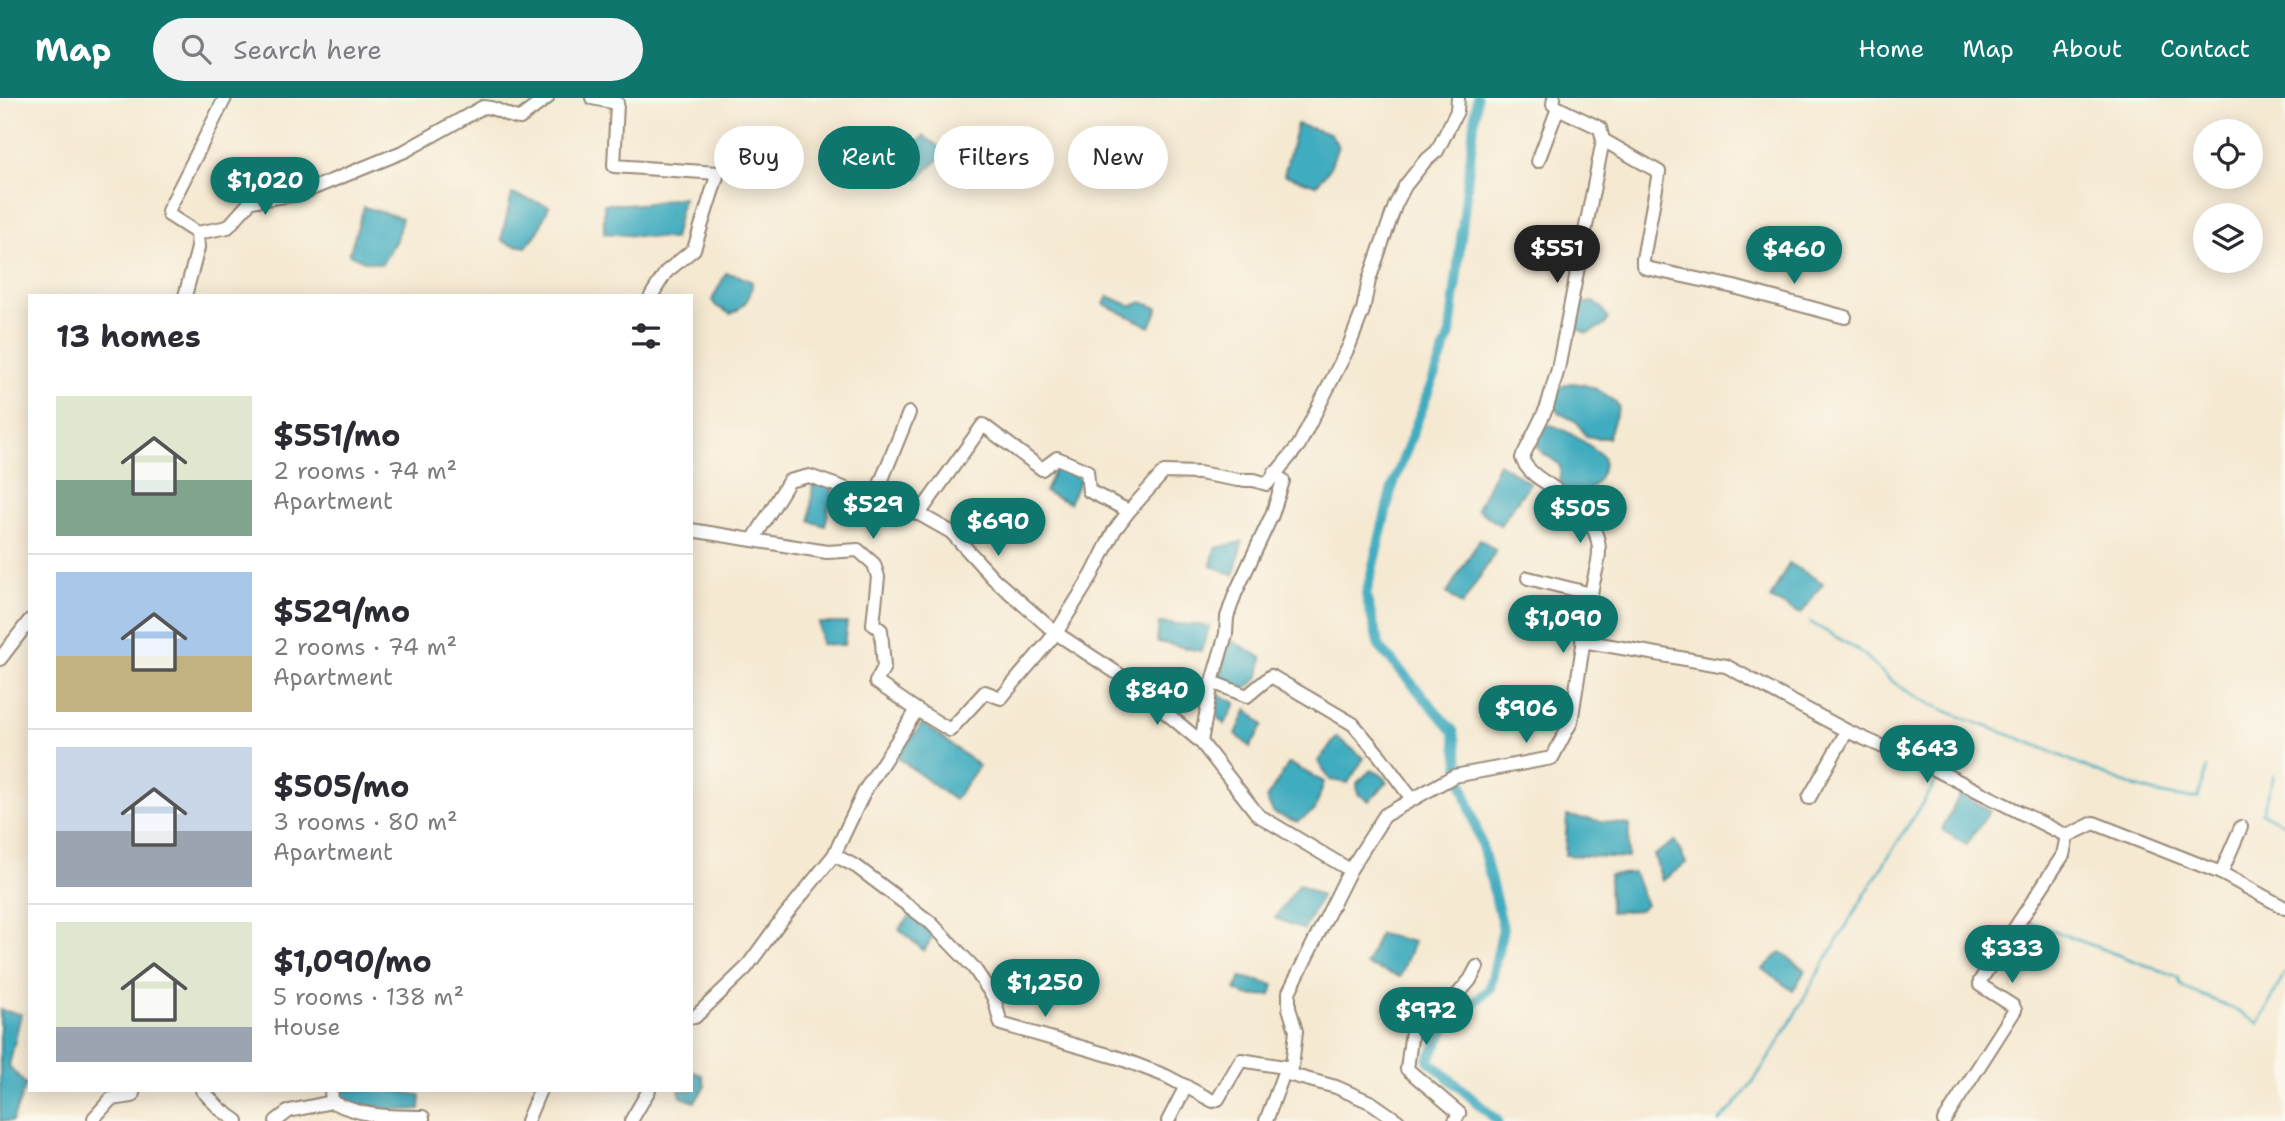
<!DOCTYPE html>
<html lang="en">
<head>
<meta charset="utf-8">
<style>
	:root { --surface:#fff; --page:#f2f2f3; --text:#2b2b33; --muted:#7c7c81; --line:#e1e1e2; --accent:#0f766e }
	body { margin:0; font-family:"Shantell Sans",sans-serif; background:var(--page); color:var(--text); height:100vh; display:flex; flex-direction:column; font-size:26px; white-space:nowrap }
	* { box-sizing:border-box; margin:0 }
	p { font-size:23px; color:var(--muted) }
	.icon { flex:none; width:38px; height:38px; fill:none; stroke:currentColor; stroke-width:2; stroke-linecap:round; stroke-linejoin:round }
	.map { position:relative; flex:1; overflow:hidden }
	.details { position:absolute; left:28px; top:196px; width:665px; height:798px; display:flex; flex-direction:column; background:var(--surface); border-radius:0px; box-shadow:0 4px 18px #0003 }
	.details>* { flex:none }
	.top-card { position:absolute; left:714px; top:28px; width:665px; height:63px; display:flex; gap:14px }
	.tools { position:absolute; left:2193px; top:21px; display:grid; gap:14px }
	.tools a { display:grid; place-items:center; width:70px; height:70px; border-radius:50%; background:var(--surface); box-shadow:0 4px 18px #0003; font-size:35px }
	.price { position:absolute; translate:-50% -60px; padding:0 16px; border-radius:24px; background:var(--accent); color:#fff; font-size:23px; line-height:46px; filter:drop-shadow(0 2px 4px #0008) }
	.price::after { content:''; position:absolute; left:50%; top:42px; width:21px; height:16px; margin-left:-10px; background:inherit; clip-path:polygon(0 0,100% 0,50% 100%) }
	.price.selected { background:#222; color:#fff }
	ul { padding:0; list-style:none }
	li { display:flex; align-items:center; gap:21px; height:175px; padding:0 28px }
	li+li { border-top:2px solid var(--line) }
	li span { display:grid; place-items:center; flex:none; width:196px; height:140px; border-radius:0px; color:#555 }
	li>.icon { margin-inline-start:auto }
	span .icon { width:84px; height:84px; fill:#fffc; stroke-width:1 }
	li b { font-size:30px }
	h2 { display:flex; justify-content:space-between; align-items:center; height:84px; padding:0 28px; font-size:30px }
	.pill { padding:0 24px; border-radius:32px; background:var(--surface); box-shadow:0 4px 18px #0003; font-size:24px; line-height:63px }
	.pill.selected { background:var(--accent); color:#fff }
	header { display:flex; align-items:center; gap:42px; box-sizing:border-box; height:98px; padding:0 35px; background:var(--accent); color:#fff }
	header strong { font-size:33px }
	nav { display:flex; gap:38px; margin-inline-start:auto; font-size:24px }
	.search { width:490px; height:63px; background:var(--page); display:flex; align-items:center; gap:18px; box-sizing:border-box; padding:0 24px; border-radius:38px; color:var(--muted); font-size:26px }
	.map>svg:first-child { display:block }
</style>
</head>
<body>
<header>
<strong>Map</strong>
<div class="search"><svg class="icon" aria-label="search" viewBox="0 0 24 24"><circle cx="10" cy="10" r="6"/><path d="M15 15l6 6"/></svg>Search here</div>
<nav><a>Home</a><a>Map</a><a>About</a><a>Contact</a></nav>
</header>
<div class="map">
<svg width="2285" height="1023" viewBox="0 0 2285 1023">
	<rect width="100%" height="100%" fill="#fbf7ec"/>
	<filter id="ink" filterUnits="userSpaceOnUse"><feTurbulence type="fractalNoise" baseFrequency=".0143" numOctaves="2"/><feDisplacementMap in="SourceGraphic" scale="14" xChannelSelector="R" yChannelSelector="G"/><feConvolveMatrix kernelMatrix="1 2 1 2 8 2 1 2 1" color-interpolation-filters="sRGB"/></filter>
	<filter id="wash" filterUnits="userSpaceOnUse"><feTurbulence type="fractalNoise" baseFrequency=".00686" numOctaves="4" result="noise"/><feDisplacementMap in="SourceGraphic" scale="28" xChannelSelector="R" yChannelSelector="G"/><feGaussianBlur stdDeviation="1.57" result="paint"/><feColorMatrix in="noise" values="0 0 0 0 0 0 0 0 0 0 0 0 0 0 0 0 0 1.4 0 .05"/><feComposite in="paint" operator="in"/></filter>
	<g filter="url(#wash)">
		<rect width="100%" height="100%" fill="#f5e9d2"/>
		<g fill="#40acbf" stroke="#3e6b6e" stroke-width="2">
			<polygon points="1297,26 1331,36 1338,48 1329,72 1316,87 1284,77"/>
			<polygon points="924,38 946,54 918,81 898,61"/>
			<polygon points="512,96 549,108 538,134 526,149 509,146 501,142"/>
			<polygon points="683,99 674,141 604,135 604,106 643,106"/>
			<polygon points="364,109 402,120 396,142 382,166 364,163 349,156"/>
			<path d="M726,175L737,177L752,184C752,198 744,209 731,216L716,208L712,202Z"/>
			<polygon points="1108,198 1131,208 1142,204 1158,210 1150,229 1104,206"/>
			<polygon points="1594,204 1602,210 1608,221 1605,227 1587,235 1574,230 1570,221 1576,206"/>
			<path d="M1570,285C1588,285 1608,295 1619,309L1608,340H1597L1586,338L1577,324L1559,315L1551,306L1560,289Z"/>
			<path d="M1548,327C1560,327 1598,351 1604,361C1604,378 1593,394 1575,397C1548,390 1566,377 1559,367C1551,357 1539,358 1536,344L1543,330Z"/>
			<polygon points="1499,365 1530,385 1500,427 1477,411"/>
			<polygon points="1056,368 1081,381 1069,405 1045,394"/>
			<polygon points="813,382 834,388 825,428 810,423"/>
			<polygon points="1480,441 1496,453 1462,507 1447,495"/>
			<polygon points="1242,444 1234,477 1211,468 1215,450"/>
			<polygon points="1789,465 1823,485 1801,516 1770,501"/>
			<polygon points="819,525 847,525 844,547 821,546"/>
			<polygon points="1159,525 1210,528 1201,553 1157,544"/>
			<polygon points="1231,542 1262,560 1259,579 1247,590 1218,581"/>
			<polygon points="1218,596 1236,605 1225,626 1211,611"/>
			<polygon points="1247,611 1263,627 1250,649 1236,636"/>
			<polygon points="923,625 979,668 954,702 897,659"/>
			<polygon points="1337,639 1364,660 1348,685 1330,682 1318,663"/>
			<polygon points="1289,665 1324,684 1315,712 1297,724 1274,715 1266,701"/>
			<polygon points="1371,672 1382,677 1387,685 1369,703 1358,696 1357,685"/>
			<polygon points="1960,696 1990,713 1966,747 1942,732"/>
			<polygon points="1567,718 1629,727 1628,760 1565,757"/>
			<polygon points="1675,743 1686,765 1662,783 1654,757"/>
			<polygon points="1634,775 1646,807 1640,812 1610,814 1609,777"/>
			<polygon points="1299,786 1321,798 1304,832 1275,820"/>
			<polygon points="912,816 934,836 924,853 899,831"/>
			<polygon points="1379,836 1414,844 1400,879 1366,867"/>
			<polygon points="1781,854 1805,872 1793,893 1763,871"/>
			<polygon points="1241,879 1274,887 1271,897 1248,898 1235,892"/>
			<polygon points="0,912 21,916 9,968 26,987 12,1023 0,1023"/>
			<polygon points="691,973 702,977 705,988 695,1004 681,999 679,992 691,992"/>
			<polygon points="339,992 392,992 421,997 420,1011 405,1012 344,1005 338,999"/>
		</g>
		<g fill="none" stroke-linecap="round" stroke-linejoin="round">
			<g stroke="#40acbf" stroke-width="2.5">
				<path d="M1810,524C1826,534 1845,543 1861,554C1873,564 1883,577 1896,586C1935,613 1979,625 2023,642C2076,662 2142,701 2198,700L2207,670"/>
				<polyline points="2274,678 2262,715 2285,726"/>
				<polyline points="2029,824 2178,879 2181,887 2187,891 2230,909 2259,926 2285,874"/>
				<path d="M1719,1023C1756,990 1792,921 1817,877C1856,810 1896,745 1938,681L1952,687"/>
			</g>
			<polyline stroke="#40acbf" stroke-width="10" points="1477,0 1450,236 1391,393 1366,497 1379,548 1454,634 1463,688 1484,755 1503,830 1490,890 1446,931 1428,962 1498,1023"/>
		</g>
	</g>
	<g filter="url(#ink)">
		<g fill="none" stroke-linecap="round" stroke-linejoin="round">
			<defs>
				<g id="minor">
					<path d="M225,0L168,113L169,117L197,135L228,129L251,103L299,96L405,53L483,9C499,9 505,19 520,20L547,0"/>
					<polyline points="592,0 617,5 614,68 718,75 694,151 666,174 651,198"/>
					<polyline points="1603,42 1659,74 1643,161 1643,167 1646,170 1734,189 1845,219"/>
					<polyline points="1538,63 1558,10"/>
					<polyline points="185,198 198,150 197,135"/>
					<polyline points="874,401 909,315"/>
					<polyline points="919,416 951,434 994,481 1056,535 1123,579 1201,644 1212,584 1247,598 1271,578 1353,626 1380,658 1412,701"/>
					<polyline points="691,432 827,454 858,452 874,466 878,479 873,526 881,532 884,569 876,584 917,612"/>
					<polyline points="753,442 789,383 809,378 919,416 983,327 1042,371 1057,360 1087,373 1089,393 1129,413"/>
					<path d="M1528,480L1591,496C1593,482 1599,466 1599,453C1599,423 1570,401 1548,386C1538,380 1526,372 1522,360L1547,309L1558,271L1603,42L1600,30L1558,10L1553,6L1554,0"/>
					<polyline points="1582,543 1726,568 1847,633 1938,673 2067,738 2094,725 2221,775 2285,810"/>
					<polyline points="0,561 30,522"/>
					<polyline points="1212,584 1226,536 1227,519 1235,496 1272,417 1283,383 1274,375"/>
					<polyline points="1201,644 1258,717 1350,772"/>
					<polyline points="1809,700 1847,633"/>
					<polyline points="834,757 857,769 931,825 974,870 994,900 1001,926 1119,960 1166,978 1213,1003 1218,1001 1241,962 1290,970"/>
					<polyline points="2221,775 2241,729"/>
					<polyline points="695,919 746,870 779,825 834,757 865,692 917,612 950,632 985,594 1001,600 1056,535 1092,477 1114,433 1129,413 1164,374 1199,375 1238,382 1254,382 1267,386 1299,347 1349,248 1363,212 1369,182 1395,108 1405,88 1424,64 1437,53 1457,13 1458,0"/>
					<polyline points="202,992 220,1011 237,1023"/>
					<path d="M331,992L332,1004C368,1020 384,1018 423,1019V1023"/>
					<polyline points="94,1020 111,1001 132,998 134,992"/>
					<polyline points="276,1023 289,1013 332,1004"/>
					<polyline points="527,1023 540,992"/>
					<polyline points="631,1023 649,992"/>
					<polyline points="1168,1023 1186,988"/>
					<polyline points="1266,1023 1286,969"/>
					<polyline points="1398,1023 1372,1005 1336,989 1291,977 1296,933 1289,910 1289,894 1350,772 1385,717 1454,678 1552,660 1571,624 1591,496"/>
					<polyline points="1455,1023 1459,1015 1407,971 1413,925 1418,917 1447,909 1470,882 1477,869"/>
					<polyline points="1944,1023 2015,912 2013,908 1980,887 1980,883 2063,757 2067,738"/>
				</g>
			</defs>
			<use href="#minor" stroke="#988a78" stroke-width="16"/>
			<use href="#minor" stroke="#fff" stroke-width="12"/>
		</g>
	</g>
</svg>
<div class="tools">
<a><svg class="icon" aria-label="locate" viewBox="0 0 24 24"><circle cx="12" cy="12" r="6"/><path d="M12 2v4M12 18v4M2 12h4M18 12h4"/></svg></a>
<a><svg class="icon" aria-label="layers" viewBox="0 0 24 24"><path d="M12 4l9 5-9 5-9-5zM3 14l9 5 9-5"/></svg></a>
</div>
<b class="price" style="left:265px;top:119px">$1,020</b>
<b class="price selected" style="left:1557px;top:187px">$551</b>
<b class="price" style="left:1794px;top:188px">$460</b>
<b class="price" style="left:873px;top:443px">$529</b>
<b class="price" style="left:1580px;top:447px">$505</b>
<b class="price" style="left:998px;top:460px">$690</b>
<b class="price" style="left:1563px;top:557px">$1,090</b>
<b class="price" style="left:1157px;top:629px">$840</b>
<b class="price" style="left:1526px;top:647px">$906</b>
<b class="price" style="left:1927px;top:687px">$643</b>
<b class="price" style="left:2012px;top:887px">$333</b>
<b class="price" style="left:1045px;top:921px">$1,250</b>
<b class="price" style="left:1426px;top:949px">$972</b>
<div class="top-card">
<a class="pill">Buy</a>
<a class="pill selected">Rent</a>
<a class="pill">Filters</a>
<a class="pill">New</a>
</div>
<section class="details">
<h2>13 homes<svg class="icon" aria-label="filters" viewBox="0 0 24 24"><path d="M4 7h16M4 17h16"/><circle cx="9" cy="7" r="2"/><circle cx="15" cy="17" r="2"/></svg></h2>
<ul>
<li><span style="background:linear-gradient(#dfe7d0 60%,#7fa58c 0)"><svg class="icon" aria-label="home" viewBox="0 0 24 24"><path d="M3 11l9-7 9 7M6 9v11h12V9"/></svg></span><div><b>$551/mo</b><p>2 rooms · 74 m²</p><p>Apartment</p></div></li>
<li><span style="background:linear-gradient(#a9c7e8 60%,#c2b280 0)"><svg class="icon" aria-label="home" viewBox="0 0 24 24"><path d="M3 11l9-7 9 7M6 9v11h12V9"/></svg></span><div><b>$529/mo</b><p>2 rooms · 74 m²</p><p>Apartment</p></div></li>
<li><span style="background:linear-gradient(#c9d6e8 60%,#9aa5b1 0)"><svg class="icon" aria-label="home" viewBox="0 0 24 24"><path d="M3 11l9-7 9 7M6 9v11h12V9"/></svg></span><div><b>$505/mo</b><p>3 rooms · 80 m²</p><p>Apartment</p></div></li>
<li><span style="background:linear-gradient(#dfe7d0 75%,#9aa5b1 0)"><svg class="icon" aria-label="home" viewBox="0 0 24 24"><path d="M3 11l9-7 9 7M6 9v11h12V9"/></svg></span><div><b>$1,090/mo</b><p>5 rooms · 138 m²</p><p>House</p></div></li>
</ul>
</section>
</div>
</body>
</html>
